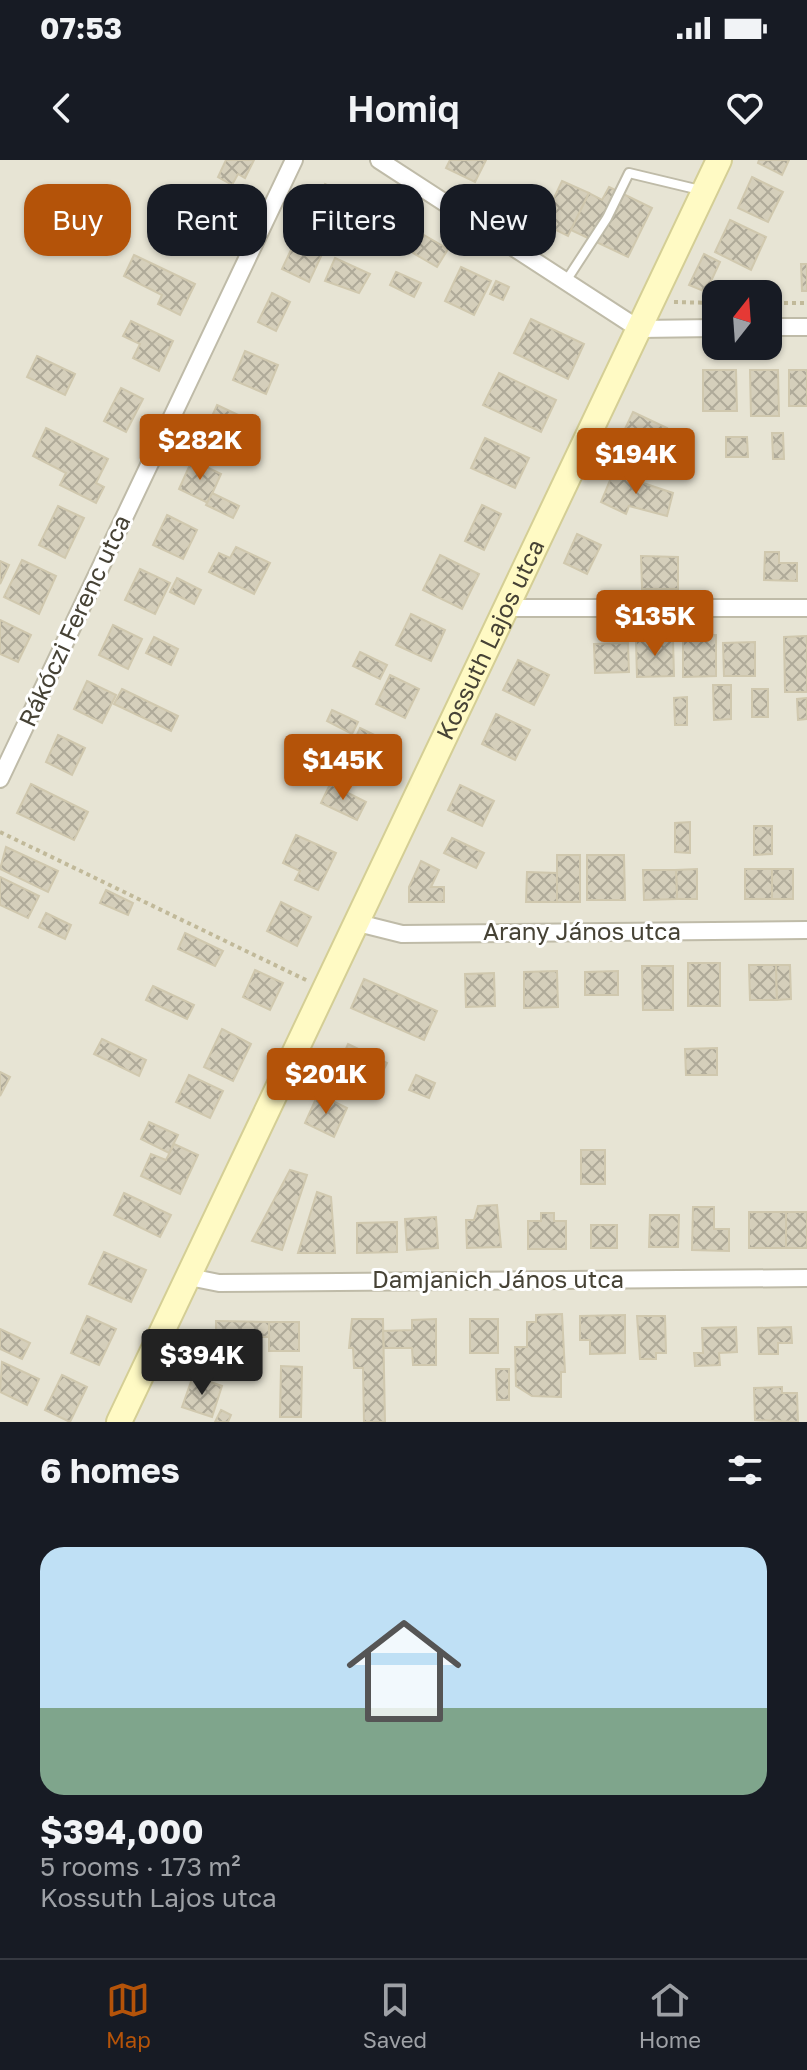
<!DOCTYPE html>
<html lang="en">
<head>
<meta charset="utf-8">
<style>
	:root { --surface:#171b24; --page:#20242c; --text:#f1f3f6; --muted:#9ea1a6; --line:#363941; --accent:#b45309 }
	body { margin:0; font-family:"Golos Text",sans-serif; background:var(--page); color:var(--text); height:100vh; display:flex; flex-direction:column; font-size:30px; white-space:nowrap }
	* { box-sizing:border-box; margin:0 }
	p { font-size:26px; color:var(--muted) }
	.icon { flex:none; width:44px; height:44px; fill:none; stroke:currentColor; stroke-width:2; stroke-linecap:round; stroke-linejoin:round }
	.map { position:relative; height:1262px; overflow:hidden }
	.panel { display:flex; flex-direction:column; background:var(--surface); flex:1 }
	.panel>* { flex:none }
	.banner { position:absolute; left:24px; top:24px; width:760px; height:72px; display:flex; gap:16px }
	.needle { width:52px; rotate:17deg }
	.controls { position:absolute; left:702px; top:120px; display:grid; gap:16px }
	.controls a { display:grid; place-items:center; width:80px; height:80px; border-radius:16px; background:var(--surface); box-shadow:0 2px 6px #0004; font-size:40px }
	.price { position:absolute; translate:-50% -68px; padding:0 18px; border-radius:8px; background:var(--accent); color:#fff; font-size:26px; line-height:52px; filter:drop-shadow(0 2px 4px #0008) }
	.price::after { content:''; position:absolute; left:50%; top:48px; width:24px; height:18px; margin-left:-12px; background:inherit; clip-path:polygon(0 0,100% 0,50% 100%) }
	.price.selected { background:#222; color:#fff }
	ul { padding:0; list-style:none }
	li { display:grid; align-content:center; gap:16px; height:424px; padding:0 40px }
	li span { display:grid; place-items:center; height:248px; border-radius:24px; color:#555 }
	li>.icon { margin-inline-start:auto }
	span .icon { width:144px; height:144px; fill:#fffc; stroke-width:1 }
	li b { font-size:34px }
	h2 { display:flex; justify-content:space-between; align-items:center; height:96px; padding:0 40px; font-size:34px }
	.chip { padding:0 28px; border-radius:24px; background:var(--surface); box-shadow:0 2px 6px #0004; font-size:28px; line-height:72px }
	.chip.selected { background:var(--accent); color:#fff }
	.status { display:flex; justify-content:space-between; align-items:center; height:56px; padding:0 40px; background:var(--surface); direction:ltr }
	.status svg { height:22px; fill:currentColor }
	header { display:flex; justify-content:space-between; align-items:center; height:104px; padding:0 40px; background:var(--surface); font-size:36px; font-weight:600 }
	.tabs { display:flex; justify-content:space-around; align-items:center; height:112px; border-top:2px solid var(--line); background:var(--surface); font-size:22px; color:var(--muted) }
	.tabs a { display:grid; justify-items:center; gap:4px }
	.tabs .selected { color:var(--accent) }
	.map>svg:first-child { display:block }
</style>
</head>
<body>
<div class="status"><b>07:53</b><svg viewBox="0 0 49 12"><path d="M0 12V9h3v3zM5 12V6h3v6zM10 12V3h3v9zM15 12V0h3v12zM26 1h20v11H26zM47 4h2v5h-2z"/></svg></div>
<header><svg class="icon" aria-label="back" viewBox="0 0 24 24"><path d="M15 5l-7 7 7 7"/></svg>Homiq<svg class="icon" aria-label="heart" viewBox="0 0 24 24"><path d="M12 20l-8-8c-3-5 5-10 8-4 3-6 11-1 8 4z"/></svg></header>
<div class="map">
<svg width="807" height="1262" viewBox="0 0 807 1262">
	<defs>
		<pattern id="building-cross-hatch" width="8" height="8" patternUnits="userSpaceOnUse" patternTransform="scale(2)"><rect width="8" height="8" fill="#d5cfbb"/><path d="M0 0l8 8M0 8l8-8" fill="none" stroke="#afaa99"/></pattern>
	</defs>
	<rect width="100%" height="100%" fill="#f3f1e6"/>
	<path fill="#e7e4d4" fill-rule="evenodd" d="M0,0H807V1262H0ZM716,134H768V186H716Z"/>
	<g fill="url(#building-cross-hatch)" stroke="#d0c8ae" stroke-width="2">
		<polygon points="226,0 254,0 245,18 238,14 232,25 218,17"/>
		<polygon points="450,0 486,0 475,22 446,8"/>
		<polygon points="759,0 789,0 782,15 758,3"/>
		<polygon points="752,17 783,32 768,62 738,48"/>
		<polygon points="562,21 589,33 568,76 542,63"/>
		<polygon points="325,24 353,38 340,65 311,52"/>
		<polygon points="609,27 652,48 628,97 571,70 589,33 602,40"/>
		<polygon points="181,28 194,34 185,54 172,47"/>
		<polygon points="515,31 538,43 522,73 499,60"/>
		<polygon points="202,49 226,60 210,94 186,82"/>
		<polygon points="730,60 766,77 751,110 715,92"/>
		<polygon points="424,75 448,89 437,107 413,93"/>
		<polygon points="297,77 324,90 309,122 282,109"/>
		<polygon points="704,94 720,102 706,132 689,125"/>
		<polygon points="134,95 195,124 180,155 158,144 162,135 124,116"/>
		<polygon points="335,98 370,114 359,133 325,121"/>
		<polygon points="801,104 807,104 807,131 802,131"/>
		<polygon points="461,107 491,121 474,155 445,141"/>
		<polygon points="396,112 421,123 414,137 390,125"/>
		<polygon points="496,121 509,127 503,140 490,134"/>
		<polygon points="272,133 290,142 276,171 258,162"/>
		<polygon points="531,159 584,184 568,219 514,193"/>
		<polygon points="131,161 173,181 159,211 133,198 140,184 123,176"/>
		<polygon points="245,191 278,205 266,234 233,220"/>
		<polygon points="37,196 75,214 65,235 27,217"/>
		<polygon points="703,210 736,210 737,251 703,251"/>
		<polygon points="750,210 778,210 779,256 751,256"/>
		<rect x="789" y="210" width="18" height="36"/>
		<polygon points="499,213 556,240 541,272 483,245"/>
		<polygon points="121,228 143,239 126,272 104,261"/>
		<polygon points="217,245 251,261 238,288 205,272"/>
		<polygon points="633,252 667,268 647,310 613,294"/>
		<polygon points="46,268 108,299 96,323 104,327 96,343 60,325 66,313 33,296"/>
		<polygon points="772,273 783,273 784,299 773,299"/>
		<polygon points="726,277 747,277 748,297 726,297"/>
		<polygon points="485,278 529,298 515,328 471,308"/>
		<polygon points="192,300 221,314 208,343 179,329"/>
		<polygon points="613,313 673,333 667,356 629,346 626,354 601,342"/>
		<polygon points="212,333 239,346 233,358 206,345"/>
		<polygon points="482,345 501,354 484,390 465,381"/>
		<polygon points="58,346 84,358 65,398 39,385"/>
		<polygon points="167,355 197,370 183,399 153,385"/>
		<polygon points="577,374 601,385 587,414 564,403"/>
		<polygon points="236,387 270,403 254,434 209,412 219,393 230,398"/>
		<polygon points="765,392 779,392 779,403 797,403 797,421 764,420"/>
		<polygon points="440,395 479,414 462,449 423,430"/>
		<polygon points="641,396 678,397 678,429 642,429"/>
		<polygon points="22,400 56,416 39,454 4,437"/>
		<polygon points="0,401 9,405 0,424"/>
		<polygon points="140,409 170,423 155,454 125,440"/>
		<polygon points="177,418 201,430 194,444 170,432"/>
		<polygon points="411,454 445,470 431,501 396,485"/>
		<polygon points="0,460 31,475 18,502 0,494"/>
		<polygon points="113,465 142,479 128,509 99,495"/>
		<polygon points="716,475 716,516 683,517 683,476"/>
		<polygon points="807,476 807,532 785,532 784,477"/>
		<polygon points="154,477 178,489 171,505 146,493"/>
		<polygon points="673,480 674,516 637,517 636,481"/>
		<polygon points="755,482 755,516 724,516 723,483"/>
		<polygon points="628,483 629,512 595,513 594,484"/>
		<polygon points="360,492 387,505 380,519 353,506"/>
		<polygon points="518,500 549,515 534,545 503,530"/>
		<polygon points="390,515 419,529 405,558 376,544"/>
		<polygon points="87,521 116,535 102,563 74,549"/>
		<polygon points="713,525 731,525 731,559 714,560"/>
		<polygon points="122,529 178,556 171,571 114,544"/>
		<rect x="752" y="529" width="16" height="28"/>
		<polygon points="687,537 687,565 675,565 674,538"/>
		<polygon points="807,538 807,559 798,560 797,539"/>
		<polygon points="332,550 358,562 352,574 327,561"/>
		<polygon points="496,554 530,570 515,600 482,584"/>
		<polygon points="360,568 393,584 375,620 343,605"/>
		<polygon points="58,575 85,588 72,615 46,602"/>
		<polygon points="31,624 88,652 74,680 17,653"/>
		<polygon points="330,624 366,642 357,660 321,643"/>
		<polygon points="460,625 494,641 482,666 448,650"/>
		<polygon points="690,662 690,693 675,692 675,663"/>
		<polygon points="754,666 772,666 772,694 754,695"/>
		<polygon points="296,675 336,693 318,730 295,720 300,711 283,703"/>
		<polygon points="452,678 484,693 476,708 444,693"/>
		<polygon points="6,687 58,711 48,732 0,709"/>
		<rect x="557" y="695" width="23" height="47"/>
		<polygon points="587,695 624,695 625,740 587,740"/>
		<polygon points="421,701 439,710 431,727 444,727 444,742 409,742 409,727"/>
		<polygon points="697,709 697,739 677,739 676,710"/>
		<rect x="745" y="709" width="27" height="30"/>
		<rect x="772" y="709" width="21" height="30"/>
		<polygon points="643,710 676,710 677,739 644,740"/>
		<polygon points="527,712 557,713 557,742 526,742"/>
		<polygon points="0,717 39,736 28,758 0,745"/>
		<polygon points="106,730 133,743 128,755 100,743"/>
		<polygon points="281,742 311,757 297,786 267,771"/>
		<polygon points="46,753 71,765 65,779 39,767"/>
		<polygon points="185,773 223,791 215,806 178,789"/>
		<rect x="688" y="803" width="32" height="43"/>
		<polygon points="749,805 776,805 777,840 750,840"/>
		<polygon points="776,805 790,805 791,839 777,840"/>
		<polygon points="642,806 673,806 673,850 643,850"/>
		<polygon points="255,810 283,823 270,850 243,837"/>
		<polygon points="557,811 558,847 524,848 524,812"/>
		<polygon points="618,811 618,835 585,835 585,812"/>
		<polygon points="494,813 495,846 466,847 465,814"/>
		<polygon points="364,819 437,851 424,880 351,848"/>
		<polygon points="153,826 194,845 187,859 146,840"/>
		<polygon points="222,869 251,884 233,921 204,907"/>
		<polygon points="102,879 146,900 139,916 94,894"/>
		<polygon points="348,884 387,903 375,927 337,909"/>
		<polygon points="717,888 717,915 686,915 685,889"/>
		<polygon points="0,912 10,917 0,936"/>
		<polygon points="189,915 223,931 210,958 176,942"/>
		<polygon points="416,915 435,923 429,938 409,930"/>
		<polygon points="318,934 347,948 334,977 305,963"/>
		<polygon points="149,962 178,975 169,993 141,979"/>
		<polygon points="174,984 198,995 180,1034 141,1016 151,994 166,1000"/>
		<rect x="581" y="990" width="24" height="34"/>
		<polygon points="290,1010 307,1015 282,1090 252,1081"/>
		<polygon points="317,1032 331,1037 335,1093 298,1093"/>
		<polygon points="124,1033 171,1055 160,1077 114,1055"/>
		<polygon points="497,1045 501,1087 467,1088 466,1060 474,1060 478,1046"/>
		<polygon points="693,1047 714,1047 714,1069 729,1069 729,1091 692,1090"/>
		<rect x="749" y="1052" width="37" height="36"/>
		<rect x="786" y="1052" width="21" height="36"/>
		<polygon points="541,1053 554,1053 554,1061 566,1061 566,1089 528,1089 528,1061 541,1061"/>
		<polygon points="650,1055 679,1055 678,1087 649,1087"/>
		<polygon points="436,1057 438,1088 407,1090 405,1059"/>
		<polygon points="397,1062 397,1092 357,1093 357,1063"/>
		<rect x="591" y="1065" width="26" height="23"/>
		<polygon points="104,1092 146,1110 131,1142 89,1124"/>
		<polygon points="562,1154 565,1212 561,1212 561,1237 532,1236 516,1226 515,1187 527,1187 527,1162 536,1162 536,1155"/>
		<polygon points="625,1155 625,1193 590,1194 590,1180 580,1180 580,1156"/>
		<polygon points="87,1156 116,1169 99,1205 71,1193"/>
		<polygon points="637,1156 665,1156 666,1193 656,1193 656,1199 640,1199"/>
		<polygon points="352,1159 383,1159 385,1262 364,1262 363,1208 354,1208 353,1188 349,1188"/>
		<polygon points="436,1159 436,1205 413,1205 412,1188 384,1188 383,1171 412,1170 412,1160"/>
		<rect x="470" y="1159" width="28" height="34"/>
		<polygon points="216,1161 269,1162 269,1177 245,1177 245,1184 234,1184 234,1178 216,1178"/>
		<rect x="269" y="1162" width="30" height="29"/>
		<polygon points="736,1167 737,1192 719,1193 720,1205 695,1206 694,1193 703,1193 702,1168"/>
		<polygon points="791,1167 792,1183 778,1183 778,1194 759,1194 758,1168"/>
		<polygon points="0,1169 30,1183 22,1199 0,1189"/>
		<polygon points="2,1202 39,1219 27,1245 0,1232"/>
		<polygon points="281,1206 302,1207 301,1257 280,1257"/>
		<polygon points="496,1209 509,1209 509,1240 497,1240"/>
		<polygon points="62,1215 87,1227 70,1262 45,1250"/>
		<polygon points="193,1216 222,1226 212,1257 182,1247"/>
		<polygon points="782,1227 782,1233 797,1233 798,1262 755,1260 754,1228"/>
		<polygon points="221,1250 231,1255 228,1262 215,1262"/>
	</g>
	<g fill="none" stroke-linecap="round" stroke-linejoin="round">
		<defs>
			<polyline id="service" points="566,121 607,58 629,13 700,30"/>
			<g id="minor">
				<polyline points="379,0 639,169 716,168"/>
				<polyline points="768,167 807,167"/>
				<polyline points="508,448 807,448"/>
				<polyline points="0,619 294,0"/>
				<polyline points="358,763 402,774 807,770"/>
				<polyline points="189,1117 219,1123 807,1118"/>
			</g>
			<g id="secondary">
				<path id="s1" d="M119,1262L719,0"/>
			</g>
		</defs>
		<use href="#service" stroke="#bfbba8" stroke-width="12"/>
		<use href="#minor" stroke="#bfbba8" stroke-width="20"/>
		<use href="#secondary" stroke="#d4ce95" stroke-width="28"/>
		<g stroke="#c1b999" stroke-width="4" stroke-dasharray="4 4" stroke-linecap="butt">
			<polyline points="674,142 716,143"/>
			<polyline points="768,143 807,143"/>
			<polyline points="0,672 308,821"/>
		</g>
		<use href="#service" stroke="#fff" stroke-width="8"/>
		<use href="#minor" stroke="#fff" stroke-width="16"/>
		<use href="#secondary" stroke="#fffac4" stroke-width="24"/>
	</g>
	<g text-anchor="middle" stroke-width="6" stroke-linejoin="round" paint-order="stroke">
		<g font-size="24" fill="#464235" stroke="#fff">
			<text transform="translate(75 461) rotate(-65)" y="8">Rákóczi Ferenc utca</text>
			<text dy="8" stroke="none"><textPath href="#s1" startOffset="866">Kossuth Lajos utca</textPath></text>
			<text x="582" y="780">Arany János utca</text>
			<text x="498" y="1128">Damjanich János utca</text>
		</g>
	</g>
</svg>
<div class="controls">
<a><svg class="needle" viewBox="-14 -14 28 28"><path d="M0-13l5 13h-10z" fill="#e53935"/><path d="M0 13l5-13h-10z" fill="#9ea1a6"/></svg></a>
</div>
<b class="price" style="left:200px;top:322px">$282K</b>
<b class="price" style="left:636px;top:336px">$194K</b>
<b class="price" style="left:655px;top:498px">$135K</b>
<b class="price" style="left:343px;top:642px">$145K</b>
<b class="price" style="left:326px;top:956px">$201K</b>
<b class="price selected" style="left:202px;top:1237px">$394K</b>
<div class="banner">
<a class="chip selected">Buy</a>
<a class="chip">Rent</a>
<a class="chip">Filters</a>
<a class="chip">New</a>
</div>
</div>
<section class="panel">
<h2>6 homes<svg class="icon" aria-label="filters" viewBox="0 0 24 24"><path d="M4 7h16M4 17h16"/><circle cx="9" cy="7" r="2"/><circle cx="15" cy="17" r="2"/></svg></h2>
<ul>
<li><span style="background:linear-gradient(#bfe0f5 65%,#7fa58c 0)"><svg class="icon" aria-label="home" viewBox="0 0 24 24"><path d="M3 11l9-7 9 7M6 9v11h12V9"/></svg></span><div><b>$394,000</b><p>5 rooms · 173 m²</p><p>Kossuth Lajos utca</p></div></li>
</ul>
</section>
<nav class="tabs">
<a class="selected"><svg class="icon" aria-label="map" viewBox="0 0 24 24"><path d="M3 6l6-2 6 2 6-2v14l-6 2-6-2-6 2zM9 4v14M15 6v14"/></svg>Map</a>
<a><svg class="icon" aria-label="saved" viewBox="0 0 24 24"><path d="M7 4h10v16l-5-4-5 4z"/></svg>Saved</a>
<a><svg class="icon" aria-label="home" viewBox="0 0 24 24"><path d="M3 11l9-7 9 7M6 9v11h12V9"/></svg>Home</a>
</nav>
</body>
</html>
